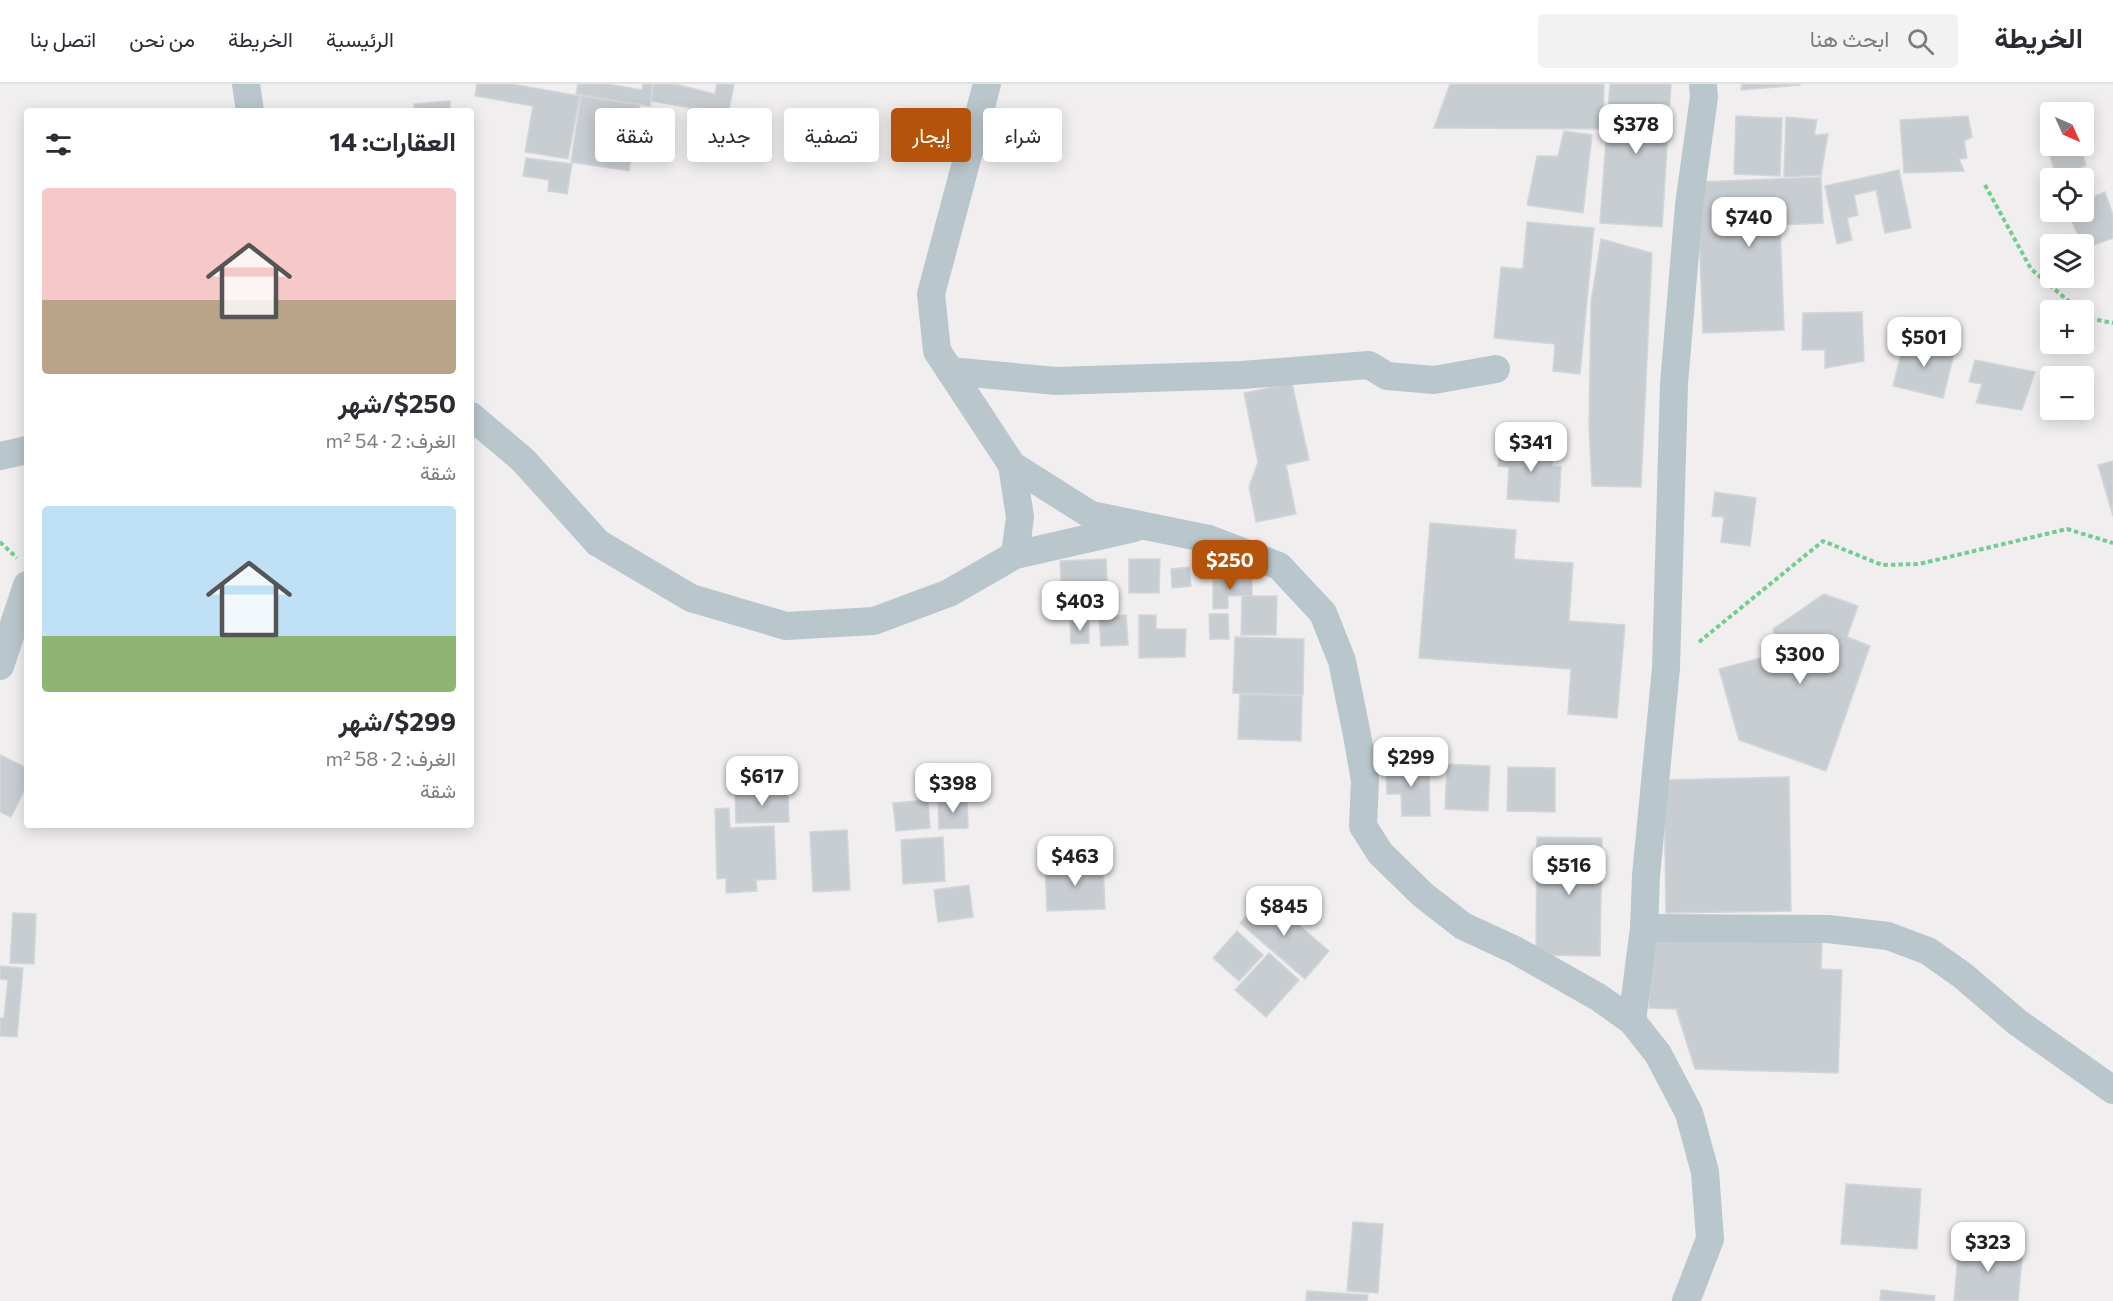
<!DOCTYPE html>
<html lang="ar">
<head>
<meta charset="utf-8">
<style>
	:root { --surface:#fff; --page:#f2f2f3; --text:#2b2b33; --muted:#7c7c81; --line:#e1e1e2; --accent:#b45309 }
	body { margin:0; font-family:Commissioner,Vazirmatn,sans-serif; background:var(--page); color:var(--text); direction:rtl; height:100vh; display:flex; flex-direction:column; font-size:22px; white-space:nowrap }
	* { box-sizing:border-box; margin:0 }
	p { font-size:20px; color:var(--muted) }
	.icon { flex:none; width:33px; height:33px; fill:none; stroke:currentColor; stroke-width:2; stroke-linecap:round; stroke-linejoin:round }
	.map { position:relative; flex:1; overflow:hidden; direction:ltr }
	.drawer { position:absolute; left:24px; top:24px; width:450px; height:720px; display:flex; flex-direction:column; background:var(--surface); border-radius:6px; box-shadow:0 3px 15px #0003; direction:rtl }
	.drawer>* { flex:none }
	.banner { position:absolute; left:492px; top:24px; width:570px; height:54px; direction:rtl; display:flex; gap:12px }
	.needle { width:39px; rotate:135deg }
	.tools { position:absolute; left:2040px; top:18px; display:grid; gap:12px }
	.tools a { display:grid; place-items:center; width:54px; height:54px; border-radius:6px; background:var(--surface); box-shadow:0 3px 15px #0003; font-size:30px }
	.price { position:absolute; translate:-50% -51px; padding:0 14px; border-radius:12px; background:#fff; color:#222; font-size:20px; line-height:39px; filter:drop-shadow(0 2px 3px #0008) }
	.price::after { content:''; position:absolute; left:50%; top:36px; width:18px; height:14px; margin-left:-9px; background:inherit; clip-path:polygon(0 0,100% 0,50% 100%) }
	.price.selected { background:var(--accent); color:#fff }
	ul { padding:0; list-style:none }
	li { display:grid; align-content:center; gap:12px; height:318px; padding:0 18px }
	li span { display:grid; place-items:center; height:186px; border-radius:6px; color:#555 }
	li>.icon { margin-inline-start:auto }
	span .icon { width:108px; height:108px; fill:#fffc; stroke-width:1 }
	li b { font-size:26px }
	h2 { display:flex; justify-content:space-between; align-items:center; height:72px; padding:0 18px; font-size:26px }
	.chip { padding:0 21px; border-radius:6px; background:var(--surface); box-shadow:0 3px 15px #0003; font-size:21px; line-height:54px }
	.chip.selected { background:var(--accent); color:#fff }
	header { display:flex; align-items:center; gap:36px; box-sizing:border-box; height:84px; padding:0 30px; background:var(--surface); border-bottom:2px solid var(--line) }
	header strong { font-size:28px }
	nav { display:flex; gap:33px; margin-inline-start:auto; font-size:21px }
	.search { width:420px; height:54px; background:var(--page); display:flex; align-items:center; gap:15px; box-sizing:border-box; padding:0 21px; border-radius:6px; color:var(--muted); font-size:22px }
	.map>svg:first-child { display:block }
</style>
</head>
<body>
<header>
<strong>الخريطة</strong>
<div class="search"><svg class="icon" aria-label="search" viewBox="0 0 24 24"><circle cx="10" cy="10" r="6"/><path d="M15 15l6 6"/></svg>ابحث هنا</div>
<nav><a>الرئيسية</a><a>الخريطة</a><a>من نحن</a><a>اتصل بنا</a></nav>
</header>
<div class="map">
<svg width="2113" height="1217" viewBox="0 0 2113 1217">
	<rect width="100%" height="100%" fill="#f1eeef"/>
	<g fill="#c8cdd1" stroke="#d2d6da" stroke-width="1.5">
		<polygon points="477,0 512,0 580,12 568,75 525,68 533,22 475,12"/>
		<polygon points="578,0 608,0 642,6 643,0 653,0 650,22 576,10"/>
		<polygon points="654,0 675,0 715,10 717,0 734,0 728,31 651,17"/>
		<polygon points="1450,0 1604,0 1603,45 1434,44"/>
		<polygon points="1610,0 1671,0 1662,143 1600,139"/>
		<polygon points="1742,0 1800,0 1800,1 1741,6"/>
		<polygon points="581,12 640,21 629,87 571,78"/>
		<polygon points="450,17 450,27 414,27 414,20"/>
		<polygon points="1736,32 1782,34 1780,92 1734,90"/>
		<polygon points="1968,32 1972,53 1964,57 1967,74 1959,75 1964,87 1904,89 1900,36"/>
		<polygon points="1786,33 1817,36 1814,51 1828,50 1821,91 1784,93"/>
		<polygon points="2050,45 2050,62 2080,62 2086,81 2057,94 2042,47"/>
		<polygon points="1564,47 1592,51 1583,129 1527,121 1537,72 1558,72"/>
		<polygon points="526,74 572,80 567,110 548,107 549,96 523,92"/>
		<polygon points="1899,86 1911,144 1885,149 1876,106 1854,111 1858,131 1847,134 1852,156 1837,160 1825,102"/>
		<polygon points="1821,93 1823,139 1780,141 1784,246 1703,249 1697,98"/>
		<polygon points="2105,108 2113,131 2113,154 2084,165 2068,128 2084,128 2084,117"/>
		<polygon points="1527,138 1594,144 1580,290 1553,287 1555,260 1494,254 1501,183 1523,185"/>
		<polygon points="1601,155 1652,169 1641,403 1592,402 1589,341 1591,218"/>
		<polygon points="1862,228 1864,277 1825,284 1825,266 1802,266 1803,229"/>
		<polygon points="1905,254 1955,266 1943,314 1893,302"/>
		<polygon points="1975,276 2035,288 2022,326 1976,319 1982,300 1969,298"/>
		<polygon points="1292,299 1309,376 1286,381 1296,430 1256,438 1249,403 1258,378 1244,309"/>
		<polygon points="1500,360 1553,363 1552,382 1561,383 1559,418 1507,415 1509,383 1498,382"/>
		<polygon points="2113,377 2113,432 2098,381"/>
		<polygon points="1715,408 1756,414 1750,462 1721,458 1724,433 1712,432"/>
		<polygon points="1430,439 1516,446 1514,475 1573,479 1569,537 1625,541 1617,634 1568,630 1571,585 1419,574"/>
		<polygon points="1218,473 1219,494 1201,494 1201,474"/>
		<polygon points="1106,475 1109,529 1063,531 1060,477"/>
		<polygon points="1129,475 1160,475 1159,509 1129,509"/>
		<polygon points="1189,483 1191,502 1172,504 1171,485"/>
		<polygon points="1252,495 1252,511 1228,512 1228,524 1213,525 1213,496"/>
		<polygon points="1824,510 1858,522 1847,553 1870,562 1826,687 1739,656 1719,585 1779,569 1773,545"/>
		<polygon points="1242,512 1277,512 1276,551 1241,551"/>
		<polygon points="1209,530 1228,530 1229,555 1210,555"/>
		<polygon points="1126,531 1128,561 1101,562 1099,533"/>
		<polygon points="1139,531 1156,531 1156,545 1186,545 1185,573 1139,574"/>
		<polygon points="1070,537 1089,537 1089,559 1071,560"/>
		<polygon points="1235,553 1304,555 1303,611 1233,609"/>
		<polygon points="1240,610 1302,612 1301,657 1238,655"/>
		<polygon points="0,671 27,684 27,701 11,733 0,728"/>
		<polygon points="1429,680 1430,732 1402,732 1401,710 1387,710 1386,681"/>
		<polygon points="1447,680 1490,682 1488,727 1445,725"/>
		<polygon points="972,683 974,712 932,715 930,687"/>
		<polygon points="1508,683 1555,684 1555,728 1507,727"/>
		<polygon points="1789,693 1791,827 1666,829 1664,696"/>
		<polygon points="788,707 789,738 736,739 735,708"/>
		<polygon points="928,716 930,744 896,747 893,719"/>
		<polygon points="967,716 968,744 939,745 938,717"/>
		<polygon points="729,724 730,744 774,742 776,795 756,796 757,807 726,809 726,794 717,795 715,725"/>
		<polygon points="847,746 850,806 813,808 810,748"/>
		<polygon points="943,753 945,797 903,800 901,756"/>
		<polygon points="1537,753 1602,754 1600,872 1536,871"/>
		<polygon points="1103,779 1105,825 1047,827 1045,781"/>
		<polygon points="969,801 973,833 938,838 934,806"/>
		<polygon points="1264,811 1329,867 1305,895 1240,839"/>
		<polygon points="13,829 36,830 34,880 10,879"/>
		<polygon points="1237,847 1263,871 1239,897 1213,874"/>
		<polygon points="1651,853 1822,858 1821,885 1842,886 1838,989 1695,985 1676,925 1649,924"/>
		<polygon points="1269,869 1299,896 1266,933 1235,906"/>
		<polygon points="0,882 23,884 17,953 0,952 0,934 4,934 8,896 0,895"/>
		<polygon points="1846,1100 1921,1105 1917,1165 1841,1160"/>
		<polygon points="1353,1138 1383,1140 1378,1209 1347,1207"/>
		<polygon points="1959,1159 2023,1164 2018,1217 1954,1217"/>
		<polygon points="1881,1206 1935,1212 1934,1217 1880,1217"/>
		<polygon points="1307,1207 1368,1211 1367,1217 1306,1217"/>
	</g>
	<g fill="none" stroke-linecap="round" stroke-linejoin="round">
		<g stroke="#73ce8d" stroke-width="4" stroke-dasharray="4.5 3" stroke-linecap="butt">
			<polyline points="1985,101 2031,185 2079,226"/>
			<polyline points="2084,230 2088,234 2113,239"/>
			<polyline points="0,458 17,474"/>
			<polyline points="1699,558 1823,457 1882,481 1919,480 2067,445 2113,459"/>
		</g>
		<g stroke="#b9c6cc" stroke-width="28">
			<polyline points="246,0 250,27"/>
			<polyline points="987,0 931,210 937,267 1012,381 1091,431 1209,455 1279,482 1323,529 1342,577 1357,651 1365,697 1363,742 1380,769 1423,811 1463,842 1515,866 1598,913 1632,937 1658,970 1689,1029 1705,1088 1710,1155 1686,1217"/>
			<polyline points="950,287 1056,297 1242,291 1369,281 1387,292 1434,296 1496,285"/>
			<polyline points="471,332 523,376 598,459 691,514 786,542 874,537 949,509 1015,471 1134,444"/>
			<polyline points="0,372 27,366"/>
			<polyline points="1012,381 1020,433 1015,471"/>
			<polyline points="0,582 27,501"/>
			<polyline points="1644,844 1828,845 1888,852 1928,867 1962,891 2017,938 2113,1006"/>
			<polyline points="1632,937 1644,844 1646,792 1666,584 1674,300 1689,121 1704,13 1703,0"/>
		</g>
	</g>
</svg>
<div class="tools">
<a><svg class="needle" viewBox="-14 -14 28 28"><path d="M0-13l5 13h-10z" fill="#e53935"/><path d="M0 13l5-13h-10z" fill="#7c7c81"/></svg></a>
<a><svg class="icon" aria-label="locate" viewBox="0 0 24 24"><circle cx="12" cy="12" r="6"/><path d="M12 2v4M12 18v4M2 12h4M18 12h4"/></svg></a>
<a><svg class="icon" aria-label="layers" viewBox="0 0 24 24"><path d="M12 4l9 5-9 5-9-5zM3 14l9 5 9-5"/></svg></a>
<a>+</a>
<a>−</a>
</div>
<b class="price" style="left:1636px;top:71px">$378</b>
<b class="price" style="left:1749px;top:164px">$740</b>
<b class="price" style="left:1924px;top:284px">$501</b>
<b class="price" style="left:1531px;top:389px">$341</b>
<b class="price selected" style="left:1230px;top:507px">$250</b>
<b class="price" style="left:1080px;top:548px">$403</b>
<b class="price" style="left:1800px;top:601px">$300</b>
<b class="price" style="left:1411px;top:704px">$299</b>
<b class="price" style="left:762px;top:723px">$617</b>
<b class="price" style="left:953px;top:730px">$398</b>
<b class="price" style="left:1075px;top:803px">$463</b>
<b class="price" style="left:1569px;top:812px">$516</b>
<b class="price" style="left:1284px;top:853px">$845</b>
<b class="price" style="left:1988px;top:1189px">$323</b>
<div class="banner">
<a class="chip">شراء</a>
<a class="chip selected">إيجار</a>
<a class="chip">تصفية</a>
<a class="chip">جديد</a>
<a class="chip">شقة</a>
</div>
<section class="drawer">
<h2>العقارات: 14<svg class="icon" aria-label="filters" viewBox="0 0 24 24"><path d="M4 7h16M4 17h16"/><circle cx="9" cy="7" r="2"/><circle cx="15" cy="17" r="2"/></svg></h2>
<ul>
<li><span style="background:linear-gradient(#f6c9c9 60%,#b9a48a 0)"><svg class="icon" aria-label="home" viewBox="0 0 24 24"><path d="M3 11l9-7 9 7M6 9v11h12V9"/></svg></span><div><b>$250/شهر</b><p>الغرف: 2 · 54 m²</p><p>شقة</p></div></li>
<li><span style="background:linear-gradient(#bfe0f5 70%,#8fb573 0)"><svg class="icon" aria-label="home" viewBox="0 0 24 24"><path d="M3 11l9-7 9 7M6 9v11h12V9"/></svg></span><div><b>$299/شهر</b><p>الغرف: 2 · 58 m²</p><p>شقة</p></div></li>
</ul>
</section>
</div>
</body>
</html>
